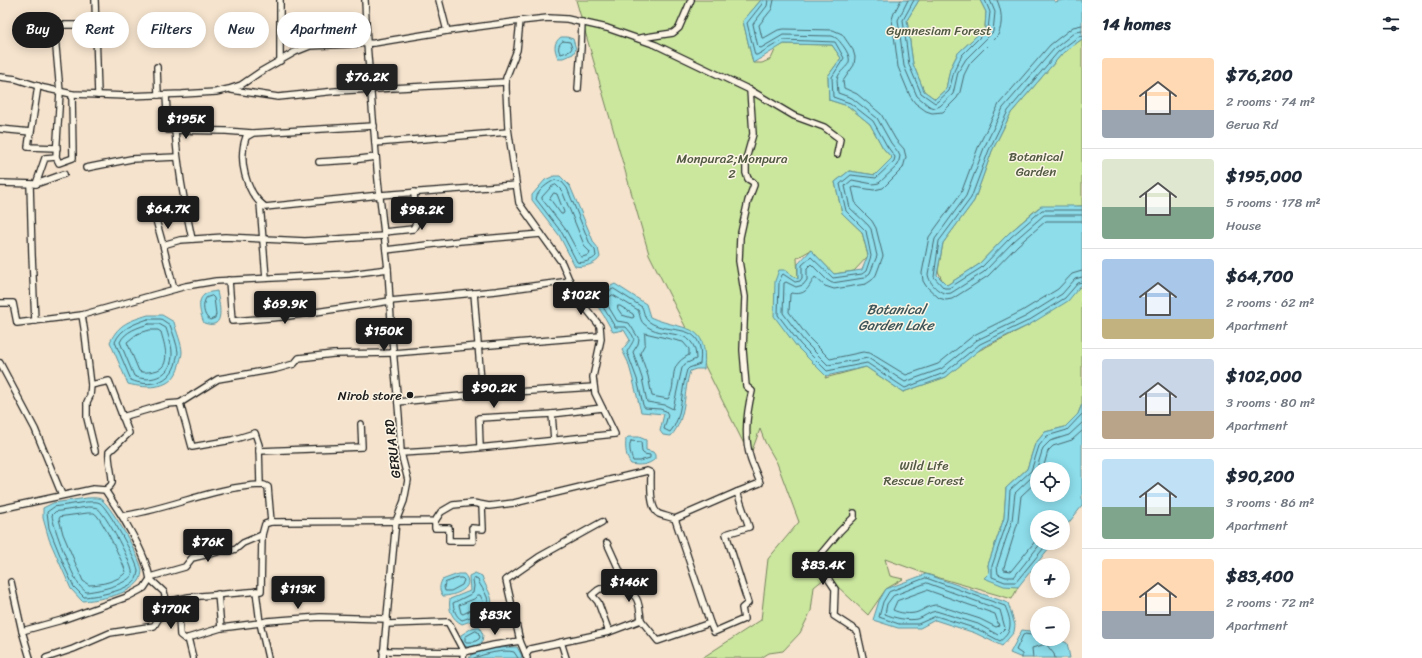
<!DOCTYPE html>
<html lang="en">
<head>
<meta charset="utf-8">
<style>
	:root { --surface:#fff; --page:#f6f6f7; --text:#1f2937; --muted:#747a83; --line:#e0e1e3; --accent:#1c1c1c }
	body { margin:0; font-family:Sriracha,sans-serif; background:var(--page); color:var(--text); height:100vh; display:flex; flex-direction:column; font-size:15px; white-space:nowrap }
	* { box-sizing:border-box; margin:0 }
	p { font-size:13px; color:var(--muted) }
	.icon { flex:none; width:22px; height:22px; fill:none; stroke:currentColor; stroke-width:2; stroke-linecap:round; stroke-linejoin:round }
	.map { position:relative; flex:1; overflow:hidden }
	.drawer { display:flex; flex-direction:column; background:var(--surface); width:340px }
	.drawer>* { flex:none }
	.guide { position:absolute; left:12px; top:12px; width:380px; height:36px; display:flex; gap:8px }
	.buttons { position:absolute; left:1030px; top:462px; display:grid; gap:8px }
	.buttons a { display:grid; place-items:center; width:40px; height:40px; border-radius:50%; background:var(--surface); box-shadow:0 2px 10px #0003; font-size:20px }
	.price { position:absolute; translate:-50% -34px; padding:0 9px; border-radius:4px; background:var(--accent); color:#fff; font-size:13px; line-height:26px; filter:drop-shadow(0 1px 2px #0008) }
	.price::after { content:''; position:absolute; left:50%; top:24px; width:12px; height:9px; margin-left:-6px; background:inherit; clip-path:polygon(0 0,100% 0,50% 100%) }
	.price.current { background:#222; color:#fff }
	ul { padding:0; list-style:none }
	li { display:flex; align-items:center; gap:12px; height:100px; padding:0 20px }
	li+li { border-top:1px solid var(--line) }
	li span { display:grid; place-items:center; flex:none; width:112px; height:80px; border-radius:4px; color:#555 }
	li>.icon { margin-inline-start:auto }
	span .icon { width:48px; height:48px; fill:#fffc; stroke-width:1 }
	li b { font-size:17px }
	h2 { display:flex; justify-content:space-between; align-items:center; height:48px; padding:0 20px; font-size:17px }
	.chip { padding:0 14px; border-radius:18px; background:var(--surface); box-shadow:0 2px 10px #0003; font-size:14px; line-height:36px }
	.chip.current { background:var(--accent); color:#fff }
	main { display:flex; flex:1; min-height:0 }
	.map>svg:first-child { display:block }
</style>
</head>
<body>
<main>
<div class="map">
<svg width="1082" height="658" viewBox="0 0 1082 658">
	<rect width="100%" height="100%" fill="#f5e3cd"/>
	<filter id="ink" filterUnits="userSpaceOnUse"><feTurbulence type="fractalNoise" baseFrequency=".025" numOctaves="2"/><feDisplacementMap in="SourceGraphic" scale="8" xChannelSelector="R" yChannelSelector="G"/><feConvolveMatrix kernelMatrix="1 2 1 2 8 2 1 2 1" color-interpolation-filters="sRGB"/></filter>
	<g filter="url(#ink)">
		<g fill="#cbe79e" stroke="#74825d">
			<polygon points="576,0 761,0 743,21 753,63 762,63 771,59 776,48 784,44 832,45 841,58 828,76 829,100 848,106 870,124 883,148 892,158 875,175 849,171 835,182 842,213 862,232 868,256 854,271 834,274 811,250 797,258 798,280 797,347 826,376 825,378 866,367 903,392 946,377 976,352 1029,325 1080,287 1082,289 1082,404 1078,414 1065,427 1045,432 1035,444 1027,469 1006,488 1004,518 988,565 989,573 1018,587 1012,599 926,574 885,559 890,576 903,579 886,589 868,615 837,586 824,579 814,587 811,611 800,633 783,651 769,653 761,658 702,658 761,620 768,559 799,522 777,463 765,442 760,429 750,456 649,254"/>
			<polygon points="919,0 980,0 986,12 985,28 958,53 950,69 946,89 935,99 924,91 913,64 907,20"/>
			<polygon points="1082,39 1082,206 1038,208 1008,234 978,265 947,285 942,280 938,271 943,243 974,201 992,151 1011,113 1061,55"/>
		</g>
		<g fill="#8dddeb" stroke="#609098" fill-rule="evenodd">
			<polygon points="761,0 919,0 907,20 913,64 924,91 935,99 946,89 950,69 958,53 985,28 986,12 980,0 1053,0 1055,2 1063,0 1082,0 1082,39 1061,55 1011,113 992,151 974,201 943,243 937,275 947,285 978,265 1008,234 1041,206 1082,206 1082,284 1068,301 1029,325 983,347 946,377 903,392 866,367 826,376 797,347 774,316 775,281 779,270 785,270 798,279 798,264 811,250 834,274 862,270 868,255 862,232 842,213 835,182 849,171 875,175 892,158 883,148 870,124 848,106 829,100 828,76 841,58 832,45 784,44 753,63 743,21"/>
			<path d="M561,37H567L573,39L576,49L573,54L563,58H558C554,49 553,43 561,37Z"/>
			<path d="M554,176H560L570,186L594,243L598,248L600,257C597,264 582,268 575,266L559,235L532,200V195L545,180Z"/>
			<path d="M615,284L646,304L650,317C683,332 709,320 704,369H696L690,371C683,393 687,418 671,436L663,435L660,431L664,414L641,412L633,380L628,362L622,350L630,340L624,330L613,332L604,316L594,301C597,291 607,288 615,284Z"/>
			<path d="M217,291C219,303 227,331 204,323C201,316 196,301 204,295C207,292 212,292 217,291Z"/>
			<path d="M148,315H162L174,322C176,331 182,344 182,352C182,356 180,361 179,365C174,390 148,389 128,384L110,342C119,323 130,321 148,315Z"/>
			<path d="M1082,404V506L1063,530V517H1037V543H1053L1018,587L1004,586L984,578L989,573L988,565L1004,518L1006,488L1027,469L1035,444L1045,432L1065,427L1078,414ZM1037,469H1063V495H1037Z"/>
			<path d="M628,437H639L646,440V450L653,452L655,455V459C649,465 639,466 631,464C626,458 625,448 626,439Z"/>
			<path d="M87,498C92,498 99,497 102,500C113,509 139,555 142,570C142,572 141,579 139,581C129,595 98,600 82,601L71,589L49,539L43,518V508L53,503Z"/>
			<path d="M475,573L482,576C484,584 489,590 491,597C496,613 474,620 462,624C452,619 448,610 450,599L470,591L469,576Z"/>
			<path d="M458,574H464C477,588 454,596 443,596C439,590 439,587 442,580Z"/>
			<polygon points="926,574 1008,603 1015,625 1014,632 1002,646 975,633 935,620 920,628 898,628 873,620 879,601 886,589"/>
			<path d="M479,626L483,635L482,642C474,649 458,650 461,635L472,628Z"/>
			<polygon points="1022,630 1037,632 1037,639 1057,639 1067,643 1070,658 1022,658 1010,653"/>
			<polygon points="511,647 517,647 521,654 522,658 469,658 471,655 488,649"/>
		</g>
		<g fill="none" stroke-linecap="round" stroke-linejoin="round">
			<g stroke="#49696f" stroke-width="1">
				<polyline points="763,0 762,4 747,23 755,55 757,55 783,40 835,42 844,58 832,77 833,97 850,103 873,121 887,146 895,157 894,161 876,178 851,175 840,184 846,211 866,231 871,256 866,271 862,274 833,278 811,257 802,265 802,278 800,281 795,282 783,274 782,275 779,282 778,315 800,344 827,371 867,363 905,388 944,373 980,344 1028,321 1065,298 1078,283 1082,282"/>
				<path d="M768,0L767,6L753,24L758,47L761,48L783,35L832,36C838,38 840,42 844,47C858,68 840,65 837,80C837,84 838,89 838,93L852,98L877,118L891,143L898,152L900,156L898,165L879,183L873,184L852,180L845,186L850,208L868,225L871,229L877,256L870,273L864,278L832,283L827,280L811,264L807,268V280L803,285L796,287L786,282L784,283L783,313L804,341L828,365L868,358L905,382L941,369L977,340L1025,317L1062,294L1075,279L1082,277"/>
				<path d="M774,0L772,9L759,25L762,38H764L778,30L784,29L833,30L842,34L853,50L855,57L854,65L843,81L844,88L857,94L881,114L896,140L904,149L906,157L903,168L883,188L874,190L854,187L852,188L856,205L872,221L876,228L883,256L876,275L872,280L866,284L834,289L825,286L815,277C808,287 807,296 791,293L790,294L789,312L808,337L830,359L863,352L870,353L906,375L938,364L974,335L1022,311L1058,289L1072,274L1082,271"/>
				<path d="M901,0L894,13L892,19L898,67L910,96L915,103L926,111L932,113L943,112L957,98L960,92L964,75L970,63L998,35C1003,24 1002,11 997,0"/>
				<polyline points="908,0 898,20 904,66 917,96 929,106 935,108 940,106 953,94 958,72 966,59 993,32 995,12 990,0"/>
				<polyline points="914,0 903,20 909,65 921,93 935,103 938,101 949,91 954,71 962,55 988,29 990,12 985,0"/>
				<polyline points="1082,25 1073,27 1050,45 999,104 979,145 961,193 929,237 922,273 923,281 926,286 939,298 946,300 952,299 988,276 1018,245 1046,221 1082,221"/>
				<path d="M1082,31L1075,32L1054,49L1003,108L984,148L966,196L935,239L928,274C929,284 941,296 951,293L984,272L1014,241L1044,215H1082"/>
				<polyline points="1082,36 1078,37 1058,52 1008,111 989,150 971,198 939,241 934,277 944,288 949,288 981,268 1011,237 1042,210 1082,210"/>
				<path d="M563,41L570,42L572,48L570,51L561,54C557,50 558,44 563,41Z"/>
				<path d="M555,180L562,182L567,188L590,244L595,250L596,256C593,260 582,264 577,262L562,233L536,199C537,191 548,183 555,180Z"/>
				<polygon points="556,185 562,191 585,247 590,252 589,255 582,257 580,256 566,230 542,199 542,197 551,187"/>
				<polygon points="554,193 557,194 564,212 563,214 561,214 550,199"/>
				<path d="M614,289L642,307C644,311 644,318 648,321C669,337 706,318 700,364L689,368L687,370C681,387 683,419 670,432L664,429L668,415L666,411L660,409L645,408L643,405L637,379L627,352C634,338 638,341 626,327H615L599,300V298L605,293Z"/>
				<path d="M613,295L638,310C640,314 640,321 644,324C662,341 696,324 696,359L685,364L682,368L673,409L665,405L647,402L642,378L633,352L638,344L639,339L629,323L617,321L605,301L608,298Z"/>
				<path d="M212,296L214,298L216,314L215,318L210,320C203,316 202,304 206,298Z"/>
				<polygon points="618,306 620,306 633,314 634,317 632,318 622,315 618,309"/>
				<path d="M148,319H161L170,325C173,333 177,344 178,352C178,355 176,359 176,362C171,383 149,388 131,380L115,342C121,328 134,324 148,319Z"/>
				<path d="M149,324H159L166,328C168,335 172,345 172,353C173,375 152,384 134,376L120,342C125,331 139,327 149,324Z"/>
				<path d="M150,330H158L161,332C164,343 173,368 154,371C149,372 144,373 139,371L127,342L137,334Z"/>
				<path d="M645,333L683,342L689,349V355C665,367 679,382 668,399L652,396L648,376L640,353L645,344Z"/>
				<path d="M631,441L641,442L642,452L644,454L650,455V458L639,461H633C631,456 628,446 631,441Z"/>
				<polyline points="1043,469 1048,451 1053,446 1072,440 1082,431"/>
				<polyline points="1037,481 1021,496 1018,522 1004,567 1004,570 1011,571 1037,539"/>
				<path d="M87,502C91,502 97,501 100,503C108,508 136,559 138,570C138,572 137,577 136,579C128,591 97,596 84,597L74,587L66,570L49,528L47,512L54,507Z"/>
				<path d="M88,507C90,507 95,507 97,508C104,511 136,569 132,575C126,585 97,591 86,592C84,590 81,588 79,585C72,575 53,527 52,515L55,512Z"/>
				<path d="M88,513C89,513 94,513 94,513C101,516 123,563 126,572C119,581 100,585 89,585L83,581L63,534L59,519L60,517Z"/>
				<polyline points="1041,543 1014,577 1006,577 998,574 997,566 1012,521 1015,493 1035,474 1043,448 1050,441 1069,435 1082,423"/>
				<polyline points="1048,543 1016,582 1005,582 992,577 992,566 1008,519 1010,490 1031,471 1039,446 1047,436 1067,430 1082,414"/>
				<polygon points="458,578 462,578 464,580 462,585 451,591 445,591 444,587 445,583"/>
				<path d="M474,578L478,580C480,586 485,591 487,597C492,610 471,617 462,620C455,616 454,609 453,603L473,593L474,586L473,580Z"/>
				<path d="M926,578L1005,606C1011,620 1014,631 1000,641L977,629L936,616L918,624H899L879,617L883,602L889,592Z"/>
				<path d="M927,583L1000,610L1005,628L998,635L978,624L936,611C929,612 924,617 918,619C908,621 894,618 885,614L887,604L893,596Z"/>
				<path d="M927,590L995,614L999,626L996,627L980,619L937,605C929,605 925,609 918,612C911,615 899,613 893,610L897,601Z"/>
				<polygon points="478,595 480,595 483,601 481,605 463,614 461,613 459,605 474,599"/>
				<polygon points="476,631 478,632 480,637 479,639 474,642 465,642 465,637"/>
				<path d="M474,658C484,654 504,649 514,652L518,658"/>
				<polyline points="1022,658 1022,654 1016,650 1023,635 1025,634 1037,636"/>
				<polyline points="1033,658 1032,648 1046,644 1054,654 1055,658"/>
			</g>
			<defs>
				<g id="street">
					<polyline points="95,0 98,95"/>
					<polyline points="280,0 280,61"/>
					<polyline points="365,0 367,44 378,180 388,269 392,338 399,416 401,453 408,480 404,501 396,521 383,658"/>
					<polyline points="439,0 447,31"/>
					<polyline points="640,38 673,33 679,28 691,0"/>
					<polyline points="157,67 158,95"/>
					<polyline points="0,77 16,79 44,88 72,94 127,96 182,94 216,92 229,89 241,85 260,72 295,52 310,46 374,43 447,31 520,21 548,18 567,19 607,28 656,45 750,90 794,116 824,127 840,139 837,154"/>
					<polyline points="578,89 581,47 582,22"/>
					<polyline points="232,90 278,97 336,91 506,82"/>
					<polyline points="166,95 168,130 226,131 252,133"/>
					<path d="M374,126L269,132L253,133L246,137C238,159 245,192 265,207L380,195L516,185"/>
					<polyline points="0,129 31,132 38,86"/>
					<path d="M175,131C178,168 184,203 192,239"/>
					<polyline points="30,132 28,147 57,148"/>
					<polyline points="375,143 508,132"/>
					<polyline points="56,157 59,163 73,158 72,94"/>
					<polyline points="319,162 352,160 376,157"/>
					<polyline points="86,168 131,159 177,157"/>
					<polyline points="0,183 36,184 45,158 56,157 60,92 54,25 96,25"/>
					<polyline points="30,184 32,255 35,321"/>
					<polyline points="36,184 64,174"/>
					<polyline points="260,203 266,278"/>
					<polyline points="156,220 163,245"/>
					<polyline points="384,232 413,229 416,224 414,192"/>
					<polyline points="386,250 460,241 541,234"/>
					<polyline points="229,280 232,321 282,317 390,301 496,291 570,281"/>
					<polyline points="174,289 163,245 180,240 225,237 305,241 384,236"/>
					<polyline points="474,293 482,394 594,387"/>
					<path d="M0,303H13L17,323L82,315L85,334L91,385L109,381L129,433L109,452C108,461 113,476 112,483C111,486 108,488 105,490"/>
					<polyline points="82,315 186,286 216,281 350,274 388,269"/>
					<polyline points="0,363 35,429 62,495"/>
					<polyline points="91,385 90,396 87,402 87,418 95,451"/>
					<polyline points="398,402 482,394"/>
					<polyline points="122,417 167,404 180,403"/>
					<polyline points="554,440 552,414 602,408"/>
					<polyline points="480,447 479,418 552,414"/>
					<polyline points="259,451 362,447 361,424"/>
					<polyline points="401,453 468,449 615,434 595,393 593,377 601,339 600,326 576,296 562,263 519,203 508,128 506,89 506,78 517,50 520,21"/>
					<polyline points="260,485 259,445 255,433 232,440 192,447 180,403 218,379 276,369 294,364 299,358 333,354 393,353 600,336"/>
					<path d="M0,509L93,489L105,490L122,516C171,509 215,486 264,485L268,487L271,522L435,521L441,512L453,505L473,503L489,506L514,503L647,471L651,473C651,483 649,509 659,514C664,516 670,517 675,519L710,623L658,641L641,620L609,632L530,649L526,655L527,658"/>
					<polyline points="854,513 854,517 840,531 820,555 820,559 825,565 829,580 835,589 834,616 857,631 863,658"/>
					<polyline points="675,519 737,492"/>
					<polyline points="435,521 435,528 449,528 449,541 473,541 472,528 483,529 482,505"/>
					<path d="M607,543L622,576C617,593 613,586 600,589C597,590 595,593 592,595L598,602L609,632"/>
					<polyline points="150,577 185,567 192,558 221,551 230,551 236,549 243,543 262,535"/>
					<polyline points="150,579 164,592 167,602"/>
					<polyline points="11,582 22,631"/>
					<path d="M620,584C638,596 639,599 641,620"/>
					<polyline points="218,594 221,628"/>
					<polyline points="180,599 179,618 180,635 185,639 188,638"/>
					<path d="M710,623L714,632L744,619L742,608L748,603L726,534L749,527L737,492L760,483C757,474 752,465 750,457C744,436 747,411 752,391L746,386L743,350L745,297L739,261L740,237L748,201L754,185L753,182L748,179L746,173V159L753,134L750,90"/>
					<polyline points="520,641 506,580 539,557 602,522"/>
					<polyline points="561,642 566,658"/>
					<polyline points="383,651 464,652 448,622 387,624"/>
					<path d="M30,658L22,631L62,620L127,597L144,588L150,579C146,556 133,536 122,516"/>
					<polyline points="46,658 73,649 110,633 154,626 162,613 167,602 189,597 261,591 262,535 265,524 271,522"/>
					<polyline points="193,658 188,638 221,628 260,623 256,591"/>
					<polyline points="268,658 260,623 267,621 320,617 387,619"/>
					<polyline points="463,658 464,652 494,645 520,641 526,655"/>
				</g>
			</defs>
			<use href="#street" stroke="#1c1c1c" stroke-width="8"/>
			<use href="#street" stroke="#fcf5e5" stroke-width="5.5"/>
		</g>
	</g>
	<circle fill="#1c1c1c" stroke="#fcf5e5" stroke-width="1.5" cx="410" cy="395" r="4"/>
	<g text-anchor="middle" stroke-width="3" stroke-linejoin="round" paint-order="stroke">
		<g font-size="13" fill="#515943" stroke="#fcf5e5">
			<text x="939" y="35">Gymnesiam Forest</text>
			<text x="1036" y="161">Botanical<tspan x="1036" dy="15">Garden</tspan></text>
			<text x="732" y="163">Monpura2;Monpura<tspan x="732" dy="15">2</tspan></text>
			<text x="924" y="470">Wild Life<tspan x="924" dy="15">Rescue Forest</tspan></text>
		</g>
		<g font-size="13" fill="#1c1c1c" stroke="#fcf5e5" text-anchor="end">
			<text x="402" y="400">Nirob store</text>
		</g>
		<g font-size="13" fill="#1c1c1c" stroke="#fcf5e5">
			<text transform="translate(392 449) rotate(-97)" y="5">GERUA RD</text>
		</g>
		<g font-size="14" font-style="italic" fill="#3e565a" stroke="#fcf5e5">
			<text x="896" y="314">Botanical<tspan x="896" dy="16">Garden Lake</tspan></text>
		</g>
	</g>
</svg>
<div class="buttons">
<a><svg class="icon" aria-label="locate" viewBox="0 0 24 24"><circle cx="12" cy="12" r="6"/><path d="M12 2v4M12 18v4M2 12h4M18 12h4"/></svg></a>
<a><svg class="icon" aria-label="layers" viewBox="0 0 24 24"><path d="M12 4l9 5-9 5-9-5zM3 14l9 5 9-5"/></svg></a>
<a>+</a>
<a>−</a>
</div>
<b class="price current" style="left:367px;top:98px">$76.2K</b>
<b class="price" style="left:186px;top:140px">$195K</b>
<b class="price" style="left:168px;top:230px">$64.7K</b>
<b class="price" style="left:422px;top:231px">$98.2K</b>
<b class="price" style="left:581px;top:316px">$102K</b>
<b class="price" style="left:285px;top:325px">$69.9K</b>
<b class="price" style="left:384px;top:352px">$150K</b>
<b class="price" style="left:494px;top:409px">$90.2K</b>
<b class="price" style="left:208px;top:563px">$76K</b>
<b class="price" style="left:823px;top:586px">$83.4K</b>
<b class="price" style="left:629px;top:603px">$146K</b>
<b class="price" style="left:298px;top:610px">$113K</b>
<b class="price" style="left:171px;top:630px">$170K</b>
<b class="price" style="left:495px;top:636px">$83K</b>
<div class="guide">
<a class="chip current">Buy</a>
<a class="chip">Rent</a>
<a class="chip">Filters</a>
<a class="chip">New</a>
<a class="chip">Apartment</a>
</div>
</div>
<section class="drawer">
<h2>14 homes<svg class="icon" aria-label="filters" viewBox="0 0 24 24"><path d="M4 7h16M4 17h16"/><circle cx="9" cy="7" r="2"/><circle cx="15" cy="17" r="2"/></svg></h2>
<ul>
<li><span style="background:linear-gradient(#ffd9b3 65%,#9aa5b1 0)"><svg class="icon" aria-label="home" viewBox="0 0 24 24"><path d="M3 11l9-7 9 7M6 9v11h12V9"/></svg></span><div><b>$76,200</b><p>2 rooms · 74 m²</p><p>Gerua Rd</p></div></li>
<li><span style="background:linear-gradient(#dfe7d0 60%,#7fa58c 0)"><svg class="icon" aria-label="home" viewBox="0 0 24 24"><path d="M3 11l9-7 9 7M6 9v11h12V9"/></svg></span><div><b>$195,000</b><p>5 rooms · 178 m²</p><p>House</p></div></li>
<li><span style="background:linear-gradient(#a9c7e8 75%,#c2b280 0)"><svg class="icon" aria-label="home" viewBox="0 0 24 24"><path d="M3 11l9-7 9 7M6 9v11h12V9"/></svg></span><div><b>$64,700</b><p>2 rooms · 62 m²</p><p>Apartment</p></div></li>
<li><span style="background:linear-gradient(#c9d6e8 65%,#b9a48a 0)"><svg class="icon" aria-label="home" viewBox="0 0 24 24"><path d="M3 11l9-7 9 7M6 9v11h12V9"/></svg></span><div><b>$102,000</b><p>3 rooms · 80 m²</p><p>Apartment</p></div></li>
<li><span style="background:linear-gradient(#bfe0f5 60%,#7fa58c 0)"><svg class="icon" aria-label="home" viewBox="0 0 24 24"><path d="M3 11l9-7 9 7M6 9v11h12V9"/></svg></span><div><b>$90,200</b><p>3 rooms · 86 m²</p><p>Apartment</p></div></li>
<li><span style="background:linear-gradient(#ffd9b3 65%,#9aa5b1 0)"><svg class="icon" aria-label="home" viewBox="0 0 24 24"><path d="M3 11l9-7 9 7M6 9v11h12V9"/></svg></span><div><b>$83,400</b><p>2 rooms · 72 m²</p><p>Apartment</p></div></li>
</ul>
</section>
</main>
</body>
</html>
